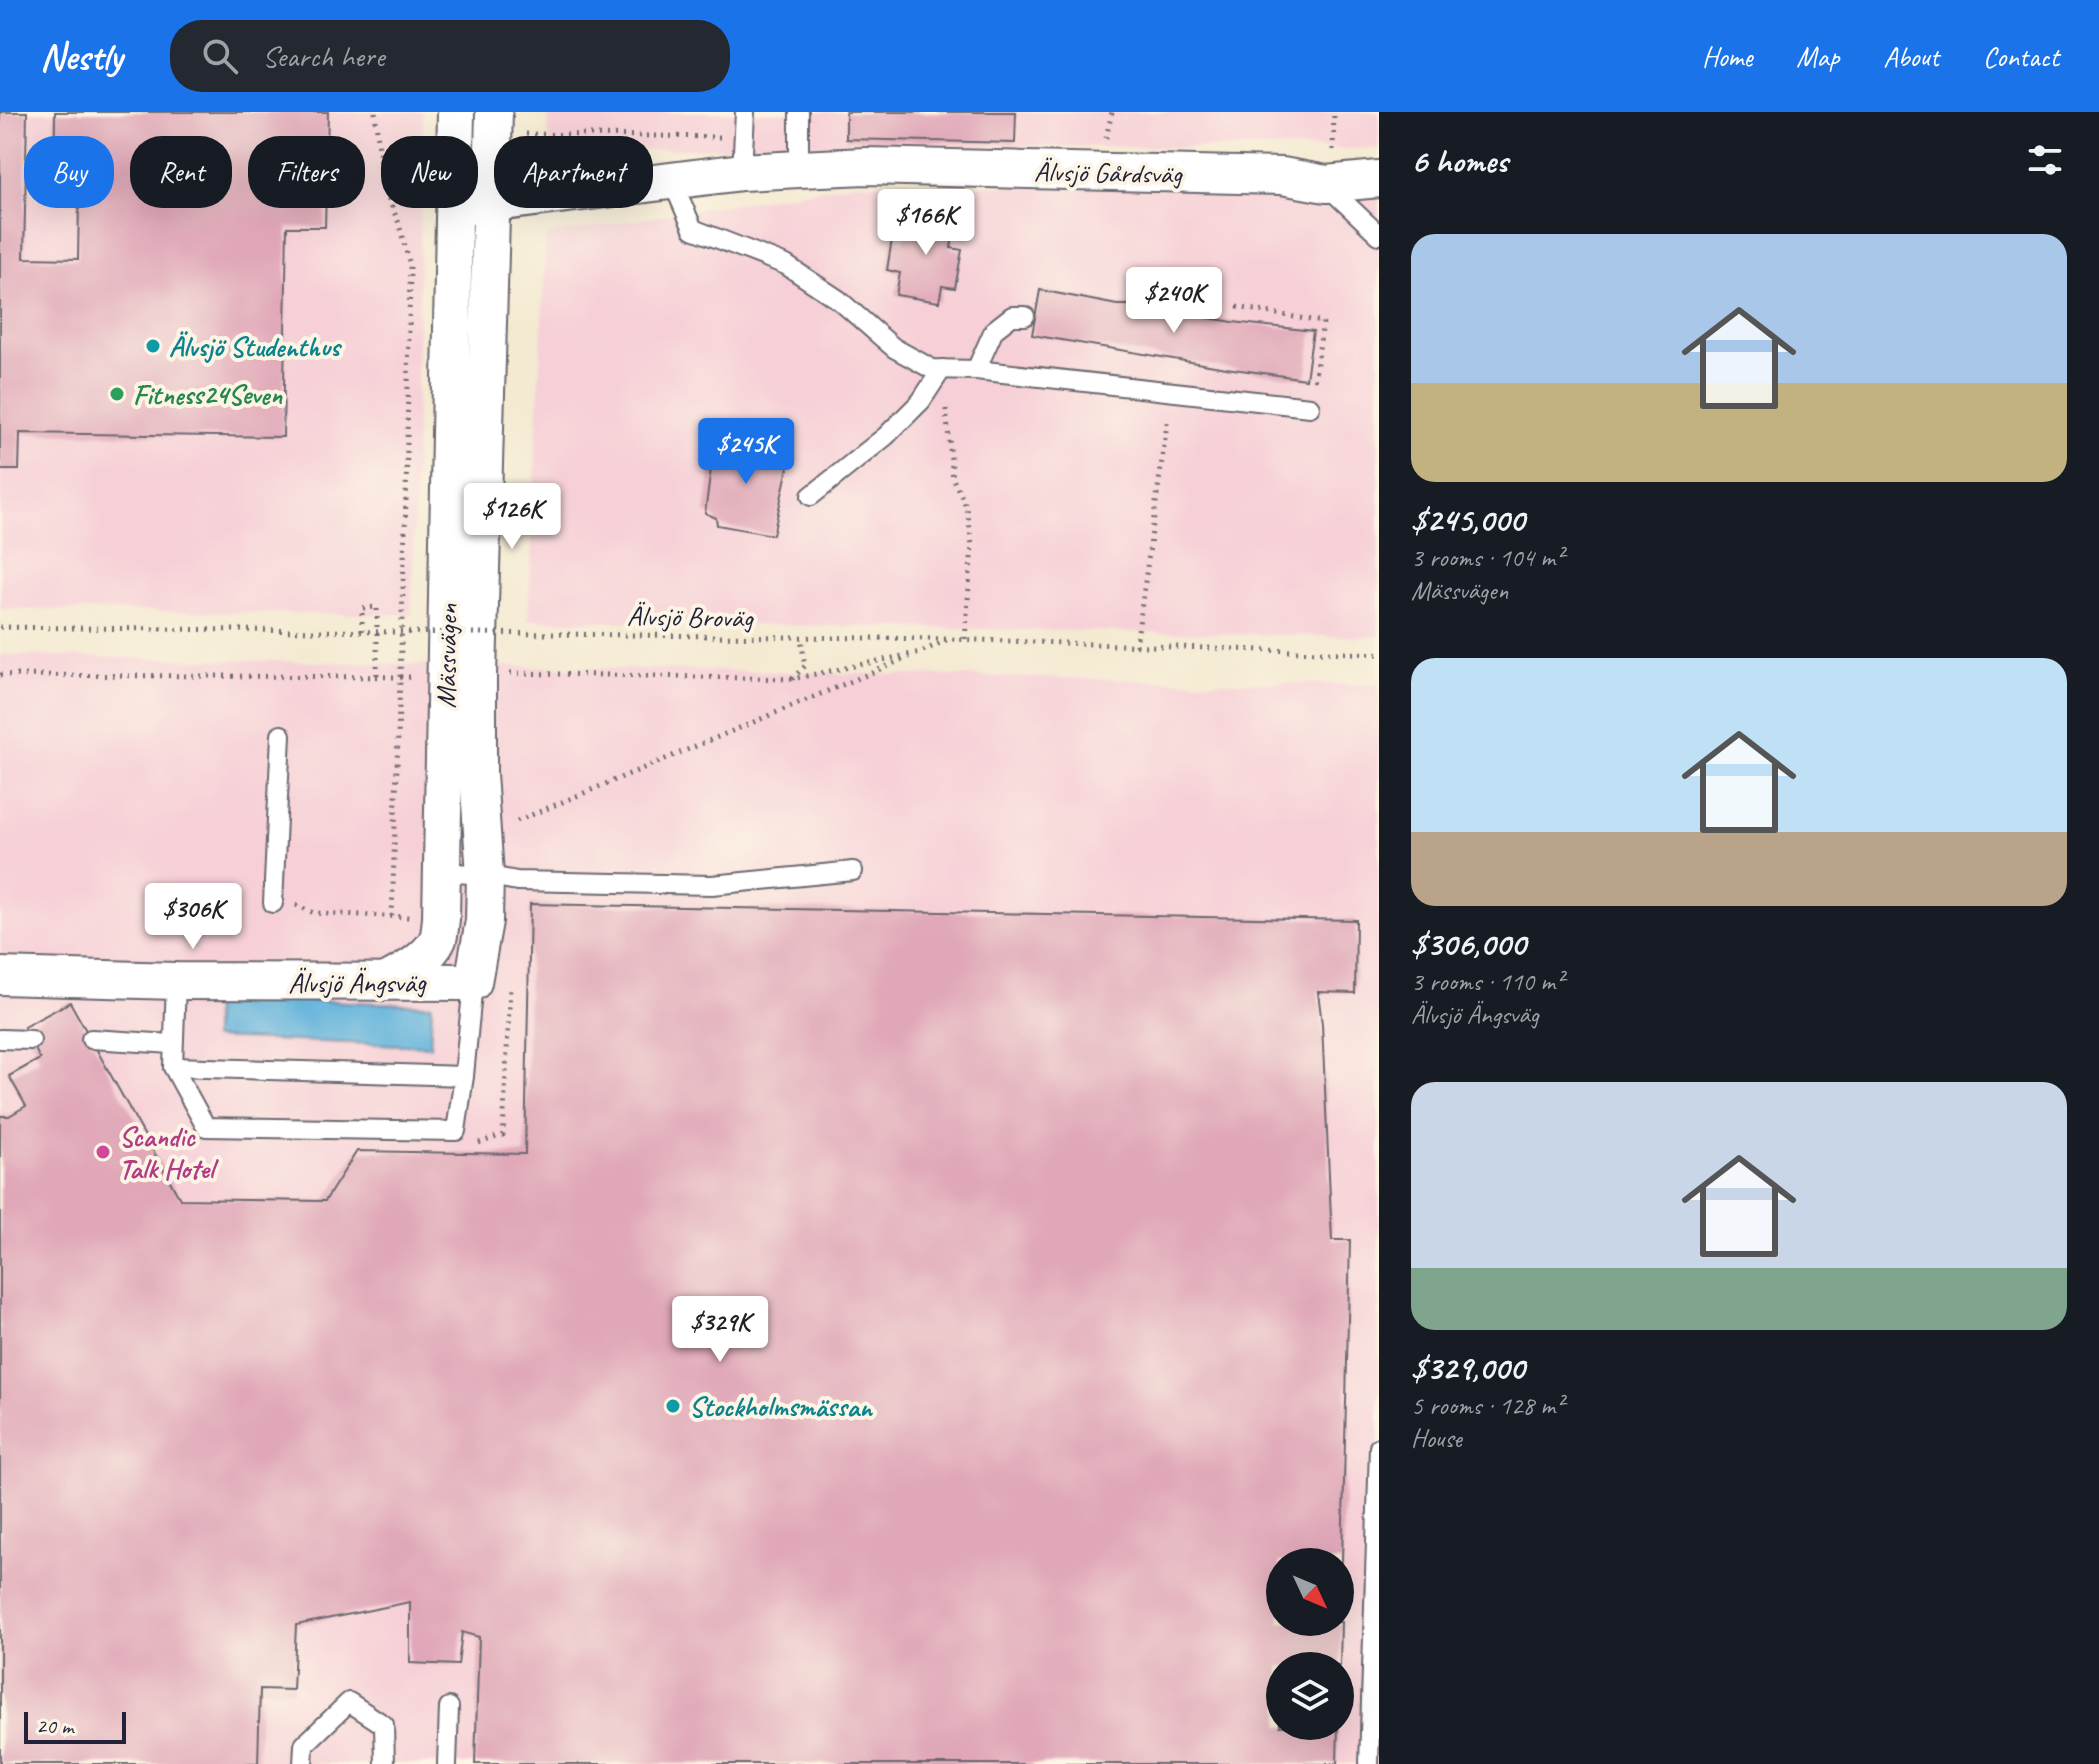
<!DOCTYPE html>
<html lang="en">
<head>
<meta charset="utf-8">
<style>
	:root { --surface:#171b24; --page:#242831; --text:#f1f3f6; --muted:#9ea1a6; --accent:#1a73e8 }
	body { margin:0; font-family:Caveat,sans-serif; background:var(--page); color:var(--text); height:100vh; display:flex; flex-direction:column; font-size:30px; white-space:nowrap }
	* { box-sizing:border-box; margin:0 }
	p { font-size:26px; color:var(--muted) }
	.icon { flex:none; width:44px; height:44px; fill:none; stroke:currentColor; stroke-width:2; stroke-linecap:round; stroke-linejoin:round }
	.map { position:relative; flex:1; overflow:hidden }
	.drawer { display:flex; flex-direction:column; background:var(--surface); width:720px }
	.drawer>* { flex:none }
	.guide { position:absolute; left:24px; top:24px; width:760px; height:72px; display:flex; gap:16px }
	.needle { width:52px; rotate:134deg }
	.fabs { position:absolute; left:1266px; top:1436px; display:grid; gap:16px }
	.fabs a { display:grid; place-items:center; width:88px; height:88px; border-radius:50%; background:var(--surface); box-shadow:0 8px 32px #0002; font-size:40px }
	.scale { position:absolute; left:24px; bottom:20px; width:102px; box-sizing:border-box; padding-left:8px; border:4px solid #22223b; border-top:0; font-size:22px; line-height:28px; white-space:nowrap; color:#22223b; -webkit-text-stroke:6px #fcf5e5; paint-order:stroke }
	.price { position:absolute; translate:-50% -68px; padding:0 18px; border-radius:8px; background:#fff; color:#222; font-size:26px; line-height:52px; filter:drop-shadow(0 2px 4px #0008) }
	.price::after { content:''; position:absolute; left:50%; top:48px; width:24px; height:18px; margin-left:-12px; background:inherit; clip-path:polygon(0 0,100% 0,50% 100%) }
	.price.selected { background:var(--accent); color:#fff }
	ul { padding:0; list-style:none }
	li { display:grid; align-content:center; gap:16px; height:424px; padding:0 32px }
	li span { display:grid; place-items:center; height:248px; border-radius:24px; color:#555 }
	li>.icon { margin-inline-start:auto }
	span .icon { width:144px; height:144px; fill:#fffc; stroke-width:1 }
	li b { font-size:34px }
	h2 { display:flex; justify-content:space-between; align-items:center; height:96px; padding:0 32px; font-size:34px }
	.tag { padding:0 28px; border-radius:32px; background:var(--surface); box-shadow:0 8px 32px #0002; font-size:28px; line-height:72px }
	.tag.selected { background:var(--accent); color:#fff }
	header { display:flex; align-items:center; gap:48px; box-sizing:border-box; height:112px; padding:0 40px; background:var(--accent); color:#fff }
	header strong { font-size:38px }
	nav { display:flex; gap:44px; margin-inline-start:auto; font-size:28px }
	.search { width:560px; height:72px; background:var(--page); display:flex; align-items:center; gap:20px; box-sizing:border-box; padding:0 28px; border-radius:32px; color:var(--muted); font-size:30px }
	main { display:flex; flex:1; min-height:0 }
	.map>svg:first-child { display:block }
</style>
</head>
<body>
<header>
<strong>Nestly</strong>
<div class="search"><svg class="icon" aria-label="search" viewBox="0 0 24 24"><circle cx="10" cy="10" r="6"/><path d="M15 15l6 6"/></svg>Search here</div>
<nav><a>Home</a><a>Map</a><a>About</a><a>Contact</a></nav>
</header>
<main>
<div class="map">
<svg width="1379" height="1652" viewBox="0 0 1379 1652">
	<rect width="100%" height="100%" fill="#fcf5e5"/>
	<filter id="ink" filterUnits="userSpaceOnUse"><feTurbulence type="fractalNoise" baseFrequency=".0125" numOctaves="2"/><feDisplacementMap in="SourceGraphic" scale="16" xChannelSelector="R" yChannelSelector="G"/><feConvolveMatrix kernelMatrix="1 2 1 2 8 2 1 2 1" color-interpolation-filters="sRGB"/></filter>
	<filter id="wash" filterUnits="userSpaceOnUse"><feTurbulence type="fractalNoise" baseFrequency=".006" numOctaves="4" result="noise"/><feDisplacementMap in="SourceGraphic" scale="32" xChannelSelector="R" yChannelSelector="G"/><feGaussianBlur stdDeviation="1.8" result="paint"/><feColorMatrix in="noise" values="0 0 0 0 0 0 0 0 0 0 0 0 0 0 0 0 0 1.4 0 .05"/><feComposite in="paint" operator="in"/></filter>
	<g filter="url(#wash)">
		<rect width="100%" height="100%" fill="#f4ead2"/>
		<g fill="#f6cfd7" fill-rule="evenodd">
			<polygon points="0,0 423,0 412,503 0,497"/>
			<polygon points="548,0 1379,0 1379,37 860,33 549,40"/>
			<polygon points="856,71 1379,80 1379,525 528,508 546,123"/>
			<path d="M0,543L1379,573V1652H0ZM1280,1450H1340V1510H1280ZM1280,1554H1340V1614H1280Z"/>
		</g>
		<polygon fill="#60b2db" stroke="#416a8b" stroke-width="2" points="214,885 432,893 430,934 213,926"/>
		<g id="blocks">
			<g fill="#e0a7b8">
				<polygon points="0,0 27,0 24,146 78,147 79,90 54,89 55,0 328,0 325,115 287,115 283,325 20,321 19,358 0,358"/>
				<polygon points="846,0 1016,0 1015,31 846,27"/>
				<polygon points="910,99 956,107 951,136 962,138 955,176 942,174 939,190 896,183 900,161 887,158 892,127 904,130"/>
				<polygon points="1040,178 1117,193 1130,193 1233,210 1313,219 1306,267 1226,256 1032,223"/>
				<polygon points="715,327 791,342 773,423 717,413 716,406 705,401"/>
				<polygon points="530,792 1356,808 1355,881 1318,880 1322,912 1332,1128 1350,1128 1342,1450 1280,1450 1280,1510 1341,1510 1340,1554 1280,1554 1280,1614 1338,1614 1337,1652 475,1652 479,1525 462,1520 458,1553 410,1551 410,1490 296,1513 293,1578 260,1577 258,1652 0,1652 0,1004 9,1004 26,994 9,964 40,947 24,915 70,890 180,1087 325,1089 357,1039 525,1042"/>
			</g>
		</g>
	</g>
	<g filter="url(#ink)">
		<use href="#blocks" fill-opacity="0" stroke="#6c6870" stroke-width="2"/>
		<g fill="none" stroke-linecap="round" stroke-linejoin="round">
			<defs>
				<g id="lane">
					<polyline points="799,57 799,0"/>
					<polyline points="742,60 745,0"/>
					<polyline points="672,69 693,117 786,153 839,188 894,236 932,257 976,258 1310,295"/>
					<polyline points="1326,73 1379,123"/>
					<polyline points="976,258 994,218 1012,204 1025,204"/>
					<polyline points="811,384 886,324 921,289 942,257"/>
					<polyline points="442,760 485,763 517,769 712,773 853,759"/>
					<polyline points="273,791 281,623"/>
					<polyline points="176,869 173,955 206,1015 456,1019 464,964 473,870"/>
					<polyline points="0,927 31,928"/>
					<polyline points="91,927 173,932"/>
					<polyline points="173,955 464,964"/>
					<polyline points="303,1652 304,1633 349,1590 384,1613 385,1652"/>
					<polyline points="447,1652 449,1595"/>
					<polyline points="1369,1652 1379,1335"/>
				</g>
				<g id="street">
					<polyline points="455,96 742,60 799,57 866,54 1282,64 1326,72 1379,67"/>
					<polyline points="0,864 176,869 473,870 484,809 485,763 478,662 478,563 494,0"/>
					<path d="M385,870C403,860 429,847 438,827C440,821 440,813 441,807L456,0"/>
				</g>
			</defs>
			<use href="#lane" stroke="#6c6870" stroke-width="22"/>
			<use href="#street" stroke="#6c6870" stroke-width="40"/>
			<g stroke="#6c6870" stroke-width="5" stroke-dasharray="2 6" stroke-linecap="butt">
				<polyline points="375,0 383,74 398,109 410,153 406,387 392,804"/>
				<polyline points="526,22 720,25"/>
				<polyline points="1106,26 1112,0"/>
				<polyline points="1333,38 1334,0"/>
				<polyline points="1237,195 1323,210 1314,271"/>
				<polyline points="946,297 953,367 967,396 972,433 965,528"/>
				<polyline points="362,519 362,496 377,495 377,565"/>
				<polyline points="1136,534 1168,305"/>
				<polyline points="510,561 792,567 921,540 949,527 1379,542"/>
				<polyline points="0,563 412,565"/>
				<polyline points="792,567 805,554 801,525"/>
				<polyline points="517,709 909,545"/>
				<polyline points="296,793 314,801 409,805"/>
				<polyline points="479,1031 503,1023 510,875"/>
			</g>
			<use href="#lane" stroke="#fff" stroke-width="18"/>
			<use href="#street" stroke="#fff" stroke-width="36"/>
			<polyline stroke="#6c6870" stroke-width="5" stroke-dasharray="2 6" stroke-linecap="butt" points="0,515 949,527"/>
		</g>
	</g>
	<g fill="#0f9aa8" stroke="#fcf5e5" stroke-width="3">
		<circle cx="153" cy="234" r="8"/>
		<circle cx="673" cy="1294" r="8"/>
	</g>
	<circle fill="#2e9e5b" stroke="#fcf5e5" stroke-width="3" cx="117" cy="282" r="8"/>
	<circle fill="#d1479c" stroke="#fcf5e5" stroke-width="3" cx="103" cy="1040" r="8"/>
	<g text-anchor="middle" stroke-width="8" stroke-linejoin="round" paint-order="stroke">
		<g font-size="28" fill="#22223b" stroke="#fcf5e5">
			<text transform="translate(1108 60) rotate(1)" y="10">Älvsjö Gårdsväg</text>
			<text transform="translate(690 504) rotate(1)" y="10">Älvsjö Broväg</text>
			<text transform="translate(446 544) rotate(-89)" y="10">Mässvägen</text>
			<text x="357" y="880">Älvsjö Ängsväg</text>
		</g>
		<g font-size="28" font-weight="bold" fill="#0d838f" stroke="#fcf5e5" text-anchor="start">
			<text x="169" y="244">Älvsjö Studenthus</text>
			<text x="689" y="1304">Stockholmsmässan</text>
		</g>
		<g font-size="28" font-weight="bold" fill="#27864d" stroke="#fcf5e5" text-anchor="start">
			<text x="133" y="292">Fitness24Seven</text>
		</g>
		<g font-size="28" font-weight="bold" fill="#b23c85" stroke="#fcf5e5" text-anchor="start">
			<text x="119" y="1034">Scandic<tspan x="119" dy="32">Talk Hotel</tspan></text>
		</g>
	</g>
</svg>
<div class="fabs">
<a><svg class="needle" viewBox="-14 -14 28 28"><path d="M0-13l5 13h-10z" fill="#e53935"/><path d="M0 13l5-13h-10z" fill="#9ea1a6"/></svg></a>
<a><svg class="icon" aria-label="layers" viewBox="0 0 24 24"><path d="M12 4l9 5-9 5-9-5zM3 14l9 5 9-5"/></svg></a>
</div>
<div class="scale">20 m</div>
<b class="price" style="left:926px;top:145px">$166K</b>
<b class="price" style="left:1174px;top:223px">$240K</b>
<b class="price selected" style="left:746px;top:374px">$245K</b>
<b class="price" style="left:512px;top:439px">$126K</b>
<b class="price" style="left:193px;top:839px">$306K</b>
<b class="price" style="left:720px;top:1252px">$329K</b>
<div class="guide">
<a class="tag selected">Buy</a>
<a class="tag">Rent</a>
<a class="tag">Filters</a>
<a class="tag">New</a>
<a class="tag">Apartment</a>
</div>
</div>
<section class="drawer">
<h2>6 homes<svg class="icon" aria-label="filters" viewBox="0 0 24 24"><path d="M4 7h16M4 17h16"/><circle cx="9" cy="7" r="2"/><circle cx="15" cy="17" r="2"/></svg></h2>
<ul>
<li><span style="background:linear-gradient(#a9c7e8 60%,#c2b280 0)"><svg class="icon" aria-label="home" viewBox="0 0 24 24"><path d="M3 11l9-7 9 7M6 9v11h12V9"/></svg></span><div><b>$245,000</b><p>3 rooms · 104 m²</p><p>Mässvägen</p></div></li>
<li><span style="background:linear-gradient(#bfe0f5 70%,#b9a48a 0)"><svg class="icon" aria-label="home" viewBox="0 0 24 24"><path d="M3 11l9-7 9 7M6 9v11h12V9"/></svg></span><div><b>$306,000</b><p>3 rooms · 110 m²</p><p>Älvsjö Ängsväg</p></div></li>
<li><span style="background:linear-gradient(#c9d6e8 75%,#7fa58c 0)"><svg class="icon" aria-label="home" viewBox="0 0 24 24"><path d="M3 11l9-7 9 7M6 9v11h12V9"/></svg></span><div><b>$329,000</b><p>5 rooms · 128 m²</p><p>House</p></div></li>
</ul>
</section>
</main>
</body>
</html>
